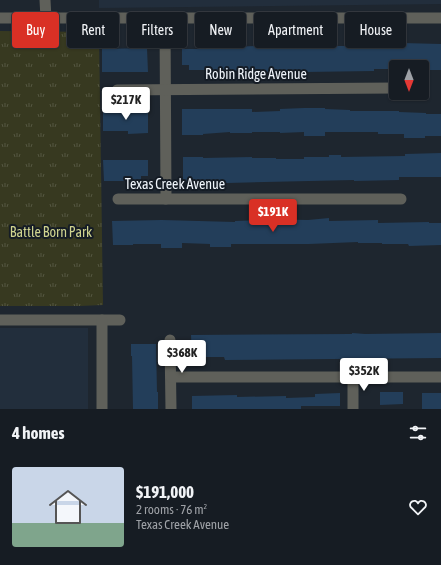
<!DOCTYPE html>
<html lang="en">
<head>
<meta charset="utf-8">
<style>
	:root { --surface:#161c23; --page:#232930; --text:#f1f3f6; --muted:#9ea1a6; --line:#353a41; --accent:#d93025 }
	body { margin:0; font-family:"Asap Condensed",sans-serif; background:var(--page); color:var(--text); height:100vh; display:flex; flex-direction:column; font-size:15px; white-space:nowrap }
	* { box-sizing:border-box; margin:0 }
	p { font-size:13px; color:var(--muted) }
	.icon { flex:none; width:22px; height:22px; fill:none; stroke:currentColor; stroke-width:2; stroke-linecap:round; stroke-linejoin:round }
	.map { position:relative; height:409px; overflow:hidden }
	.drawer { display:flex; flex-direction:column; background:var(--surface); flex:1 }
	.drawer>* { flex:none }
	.banner { position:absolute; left:12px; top:12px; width:417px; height:36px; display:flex; gap:8px }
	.needle { width:26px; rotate:180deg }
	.tools { position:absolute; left:389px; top:60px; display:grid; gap:8px }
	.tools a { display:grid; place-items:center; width:40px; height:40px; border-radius:4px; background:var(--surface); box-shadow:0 1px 3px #0004,0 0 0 1px var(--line); font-size:20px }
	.price { position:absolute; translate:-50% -34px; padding:0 9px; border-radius:4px; background:#fff; color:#222; font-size:13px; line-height:26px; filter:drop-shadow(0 1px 2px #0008) }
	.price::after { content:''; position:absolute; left:50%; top:24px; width:12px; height:9px; margin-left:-6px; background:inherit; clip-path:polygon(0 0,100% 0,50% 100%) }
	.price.on { background:var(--accent); color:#fff }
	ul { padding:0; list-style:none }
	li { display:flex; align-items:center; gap:12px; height:100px; padding:0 12px }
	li+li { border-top:1px solid var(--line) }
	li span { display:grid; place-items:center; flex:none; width:112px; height:80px; border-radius:4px; color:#555 }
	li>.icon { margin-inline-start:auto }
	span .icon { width:48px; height:48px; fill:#fffc; stroke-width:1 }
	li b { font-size:17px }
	h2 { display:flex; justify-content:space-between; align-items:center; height:48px; padding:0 12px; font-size:17px }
	.chip { padding:0 14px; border-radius:4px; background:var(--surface); box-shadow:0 1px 3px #0004,0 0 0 1px var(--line); font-size:14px; line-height:36px }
	.chip.on { background:var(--accent); color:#fff }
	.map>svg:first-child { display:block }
</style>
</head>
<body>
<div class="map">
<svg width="441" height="409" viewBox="0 0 441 409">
	<defs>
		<pattern id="park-tufts" width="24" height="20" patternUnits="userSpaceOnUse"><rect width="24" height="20" fill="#373920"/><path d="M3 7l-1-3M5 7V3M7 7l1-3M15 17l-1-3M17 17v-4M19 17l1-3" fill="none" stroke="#545641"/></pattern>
	</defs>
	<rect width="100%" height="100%" fill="#1e262f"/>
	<g fill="#222e3c">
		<polygon points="99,0 441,0 441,4 99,8"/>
		<rect x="0" y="328" width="88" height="81"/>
	</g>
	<polygon fill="url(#park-tufts)" points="0,31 99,32 103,305 80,306 0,306"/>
	<g fill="#233e5a">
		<polygon points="402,43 441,44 441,70 429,70 429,67 399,66 396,67 396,69 374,69 374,71 305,72 305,70 276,70 276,72 255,72 255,70 227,71 227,72 206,72 206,70 189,70 189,65 182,65 182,49 231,49 231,47 255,46 255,45 276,45 276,49 304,48 304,46 350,46 350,48 378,47 378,44 402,45"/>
		<polygon points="147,48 148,72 102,72 102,49"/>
		<polygon points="304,108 325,108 325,109 350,110 350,111 399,111 399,112 426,113 426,114 441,114 441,136 425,136 425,138 404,138 404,134 378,134 378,132 325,132 325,136 304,136 304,132 280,133 280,132 252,132 252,133 230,133 230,132 203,134 203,135 182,135 182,109 252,109 252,112 280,111 280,109"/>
		<polygon points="148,109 148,133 128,134 128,131 103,131 103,110"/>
		<polygon points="441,153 441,177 399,177 399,180 354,181 354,180 227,183 183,181 183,157 203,157 203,158 252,157 252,158 276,158 276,159 304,159 304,157 329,157 329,155 341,155 341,157 405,156 405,154"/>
		<polygon points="103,160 148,160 148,176 141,176 141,181 104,181"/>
		<polygon points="329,218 329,221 378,220 378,223 429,222 429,223 441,223 441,245 409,246 408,244 382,244 382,243 358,243 358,242 309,244 231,244 231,247 210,247 210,244 182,243 182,248 161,248 161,244 133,244 133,245 113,245 112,221 162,220 235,222 235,221 260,220 259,219 308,220"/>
		<polygon points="352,333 365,334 441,333 441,358 225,360 224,357 204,357 204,359 192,359 191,335 352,334"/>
		<polygon points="131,344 156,344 157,392 158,392 158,409 133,409 132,356 131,356"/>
		<polygon points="380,392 403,392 403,404 380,405"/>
		<polygon points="340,393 340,406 301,406 301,409 192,409 192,396 237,395 237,397 286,396 286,398 315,397 315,394"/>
		<rect x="422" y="393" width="19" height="16"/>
	</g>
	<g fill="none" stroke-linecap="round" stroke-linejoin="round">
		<g stroke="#5f605a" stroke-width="11">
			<polyline points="45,0 46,18"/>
			<polyline points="0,18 441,18"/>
			<polyline points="165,18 166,199"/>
			<polyline points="117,90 396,88"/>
			<polyline points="118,199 401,199"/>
			<polyline points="0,320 120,320"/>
			<polyline points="102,320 102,409"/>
			<polyline points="170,340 171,409"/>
			<polyline points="353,376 353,409"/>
			<polyline points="171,377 441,377"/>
		</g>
	</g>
	<g text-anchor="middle" stroke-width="4" stroke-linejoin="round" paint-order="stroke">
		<g font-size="14" fill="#f0f5fb" stroke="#151c25">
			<text x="256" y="79">Robin Ridge Avenue</text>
			<text x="175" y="189">Texas Creek Avenue</text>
		</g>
		<g font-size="14" fill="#d0d48f" stroke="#151c25">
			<text x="51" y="237">Battle Born Park</text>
		</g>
	</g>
</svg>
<div class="tools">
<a><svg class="needle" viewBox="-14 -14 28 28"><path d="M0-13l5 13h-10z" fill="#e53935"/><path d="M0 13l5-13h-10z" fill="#9ea1a6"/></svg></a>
</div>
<b class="price" style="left:126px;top:121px">$217K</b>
<b class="price on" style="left:273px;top:233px">$191K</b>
<b class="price" style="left:182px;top:374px">$368K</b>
<b class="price" style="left:364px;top:392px">$352K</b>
<div class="banner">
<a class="chip on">Buy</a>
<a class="chip">Rent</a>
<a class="chip">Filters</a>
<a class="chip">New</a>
<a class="chip">Apartment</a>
<a class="chip">House</a>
</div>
</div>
<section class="drawer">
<h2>4 homes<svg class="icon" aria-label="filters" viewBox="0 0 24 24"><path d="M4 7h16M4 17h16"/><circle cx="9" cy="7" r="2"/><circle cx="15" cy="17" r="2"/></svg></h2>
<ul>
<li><span style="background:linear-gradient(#c9d6e8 70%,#7fa58c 0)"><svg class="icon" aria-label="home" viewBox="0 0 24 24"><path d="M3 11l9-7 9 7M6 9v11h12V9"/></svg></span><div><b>$191,000</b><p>2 rooms · 76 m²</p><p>Texas Creek Avenue</p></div><svg class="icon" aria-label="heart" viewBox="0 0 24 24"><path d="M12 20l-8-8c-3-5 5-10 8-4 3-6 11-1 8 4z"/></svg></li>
</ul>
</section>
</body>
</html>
